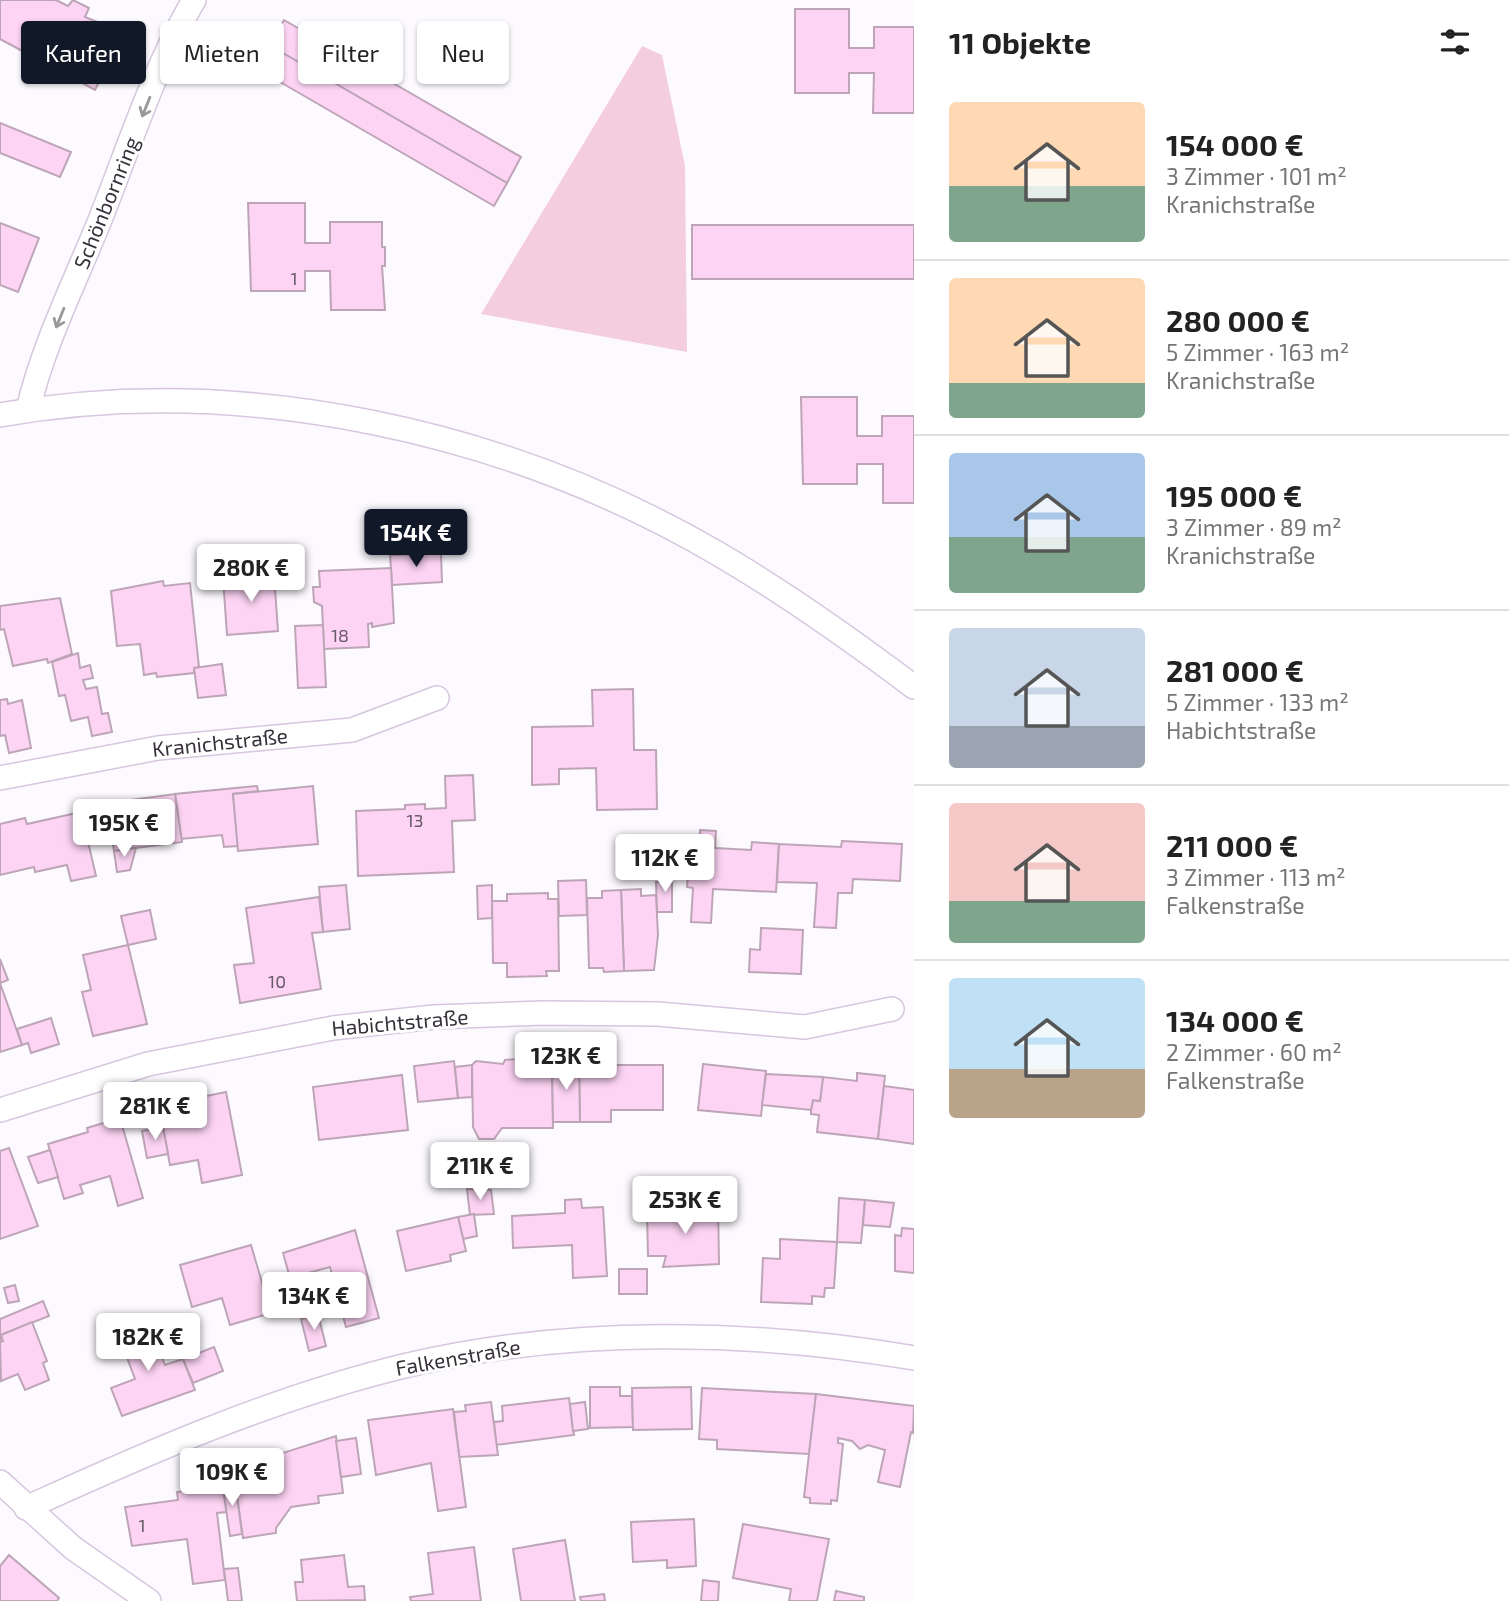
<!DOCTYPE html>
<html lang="de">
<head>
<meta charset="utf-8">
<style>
	:root { --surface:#fff; --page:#f6f6f6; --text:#222; --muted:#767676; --line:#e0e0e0; --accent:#111827 }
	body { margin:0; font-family:"Exo 2",sans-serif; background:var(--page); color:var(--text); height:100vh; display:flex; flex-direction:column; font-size:26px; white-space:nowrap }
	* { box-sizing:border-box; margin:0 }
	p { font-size:23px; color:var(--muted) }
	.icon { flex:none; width:38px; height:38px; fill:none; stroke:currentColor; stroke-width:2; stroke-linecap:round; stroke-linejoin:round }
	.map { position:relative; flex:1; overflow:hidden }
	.details { display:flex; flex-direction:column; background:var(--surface); width:595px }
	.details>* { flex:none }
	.guide { position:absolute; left:21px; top:21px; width:665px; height:63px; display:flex; gap:14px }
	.price { position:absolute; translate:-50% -60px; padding:0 16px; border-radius:7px; background:#fff; color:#222; font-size:23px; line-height:46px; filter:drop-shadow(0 2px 4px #0008) }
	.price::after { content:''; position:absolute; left:50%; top:42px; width:21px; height:16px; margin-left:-10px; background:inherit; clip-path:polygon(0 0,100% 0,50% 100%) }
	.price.selected { background:var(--accent); color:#fff }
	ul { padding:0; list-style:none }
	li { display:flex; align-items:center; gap:21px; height:175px; padding:0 35px }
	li+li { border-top:2px solid var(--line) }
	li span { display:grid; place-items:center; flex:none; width:196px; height:140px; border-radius:7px; color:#555 }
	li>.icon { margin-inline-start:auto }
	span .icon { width:84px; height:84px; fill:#fffc; stroke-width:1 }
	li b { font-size:30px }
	h2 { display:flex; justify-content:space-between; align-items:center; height:84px; padding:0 35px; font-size:30px }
	.chip { padding:0 24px; border-radius:7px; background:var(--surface); box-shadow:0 2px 5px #0004; font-size:24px; line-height:63px }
	.chip.selected { background:var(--accent); color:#fff }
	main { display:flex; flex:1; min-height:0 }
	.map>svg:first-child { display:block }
</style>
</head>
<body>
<main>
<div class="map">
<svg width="914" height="1601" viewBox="0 0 914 1601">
	<rect width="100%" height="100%" fill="#fdfaff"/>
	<polygon fill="#f5cedd" points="642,46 662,55 685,166 687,352 481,314"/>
	<g fill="#fdd4f4" stroke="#bda5b7" stroke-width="2">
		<polygon points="0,0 56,0 68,6 73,0 89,8 85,17 124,33 95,90 0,39"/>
		<polygon points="795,9 849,9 849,48 874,48 874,27 914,27 914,113 873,113 874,73 849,73 849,93 795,93"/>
		<polygon points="284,20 521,157 507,183 269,45"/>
		<polygon points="269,45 507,183 494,206 256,68"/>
		<polygon points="0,123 71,152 60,177 0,153"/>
		<polygon points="248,203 305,203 305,243 330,243 330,222 382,222 382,247 385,247 385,266 382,266 385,310 331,310 330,271 305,271 305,291 251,291"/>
		<polygon points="0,223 39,238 18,292 0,285"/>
		<rect x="692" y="225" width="222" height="54"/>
		<polygon points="801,397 857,397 857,436 882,436 882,416 914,416 914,503 883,503 883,464 857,464 857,484 803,484"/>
		<polygon points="441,553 442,582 392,585 390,555"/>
		<polygon points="391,568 394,623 372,627 372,623 368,624 369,647 324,649 322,606 314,602 313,587 320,587 319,571"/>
		<polygon points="274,574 278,631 227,635 223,578"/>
		<polygon points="163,581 164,586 190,583 199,667 194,668 194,673 157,677 156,673 144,675 140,644 117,646 111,591"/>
		<polygon points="60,598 72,654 48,663 47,659 13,666 4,629 0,630 0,606"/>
		<polygon points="323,625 326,687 298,688 295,626"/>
		<polygon points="78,653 80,668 90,665 93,678 83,680 86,689 97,687 102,714 108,713 112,732 92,736 88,717 71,721 65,695 59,696 52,662"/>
		<polygon points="222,664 226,695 198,698 194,668"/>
		<polygon points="633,689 634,750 656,750 657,809 597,810 596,768 559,769 559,784 532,785 532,727 593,726 592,690"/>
		<polygon points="7,699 8,704 22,700 31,748 9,753 5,735 0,736 0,700"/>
		<polygon points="473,775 475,820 452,821 454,872 358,876 356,811 405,809 405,805 425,804 425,809 446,808 445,776"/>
		<polygon points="257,786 258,791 233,794 238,846 224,847 222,835 181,839 175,794"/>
		<polygon points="313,786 318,844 238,851 233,794"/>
		<polygon points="175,794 182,842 114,851 107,803"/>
		<polygon points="81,812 96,876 71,881 67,865 35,872 34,867 0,875 0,824 25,818 27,824"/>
		<polygon points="700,830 716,831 715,848 751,850 752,842 779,844 776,892 713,889 711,923 691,922 693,888 687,887 690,851 699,852"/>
		<polygon points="842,841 902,844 900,881 853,879 852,893 838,893 836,928 814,927 817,883 777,882 779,844 841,847"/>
		<polygon points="136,848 130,870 117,872 114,851"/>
		<polygon points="664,873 672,873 672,912 657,912 656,882 664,882"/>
		<polygon points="586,880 587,915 559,916 558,881"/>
		<polygon points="346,885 350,929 323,932 319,887"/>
		<polygon points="492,885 492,918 478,919 477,886"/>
		<polygon points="641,889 641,896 656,895 658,935 654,970 624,971 621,890"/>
		<polygon points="621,890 624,971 604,972 603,968 589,968 587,898 602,898 602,891"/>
		<polygon points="548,893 548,899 558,899 559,971 546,971 547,976 507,977 507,963 493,963 492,901 507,901 507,894"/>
		<polygon points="319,897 323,932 312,933 321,989 240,1003 234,965 254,963 246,908"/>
		<polygon points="150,910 156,939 128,945 121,916"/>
		<polygon points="761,928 803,930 801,974 749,972 750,949 760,950"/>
		<polygon points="128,945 147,1024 93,1036 82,992 91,990 83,955"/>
		<polygon points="0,959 8,980 0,983"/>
		<polygon points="0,983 22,1045 0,1052"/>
		<polygon points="51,1018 59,1044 31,1053 28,1043 22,1045 17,1029"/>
		<polygon points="611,1058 611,1065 663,1065 663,1110 611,1110 611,1122 580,1122 579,1059"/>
		<polygon points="517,1059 519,1063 528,1063 530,1059 552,1063 553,1128 502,1128 494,1139 479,1139 473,1127 472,1065 476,1061 503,1064 505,1060"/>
		<polygon points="454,1061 458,1098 418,1102 414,1066"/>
		<polygon points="552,1063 579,1063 580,1122 553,1122"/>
		<polygon points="703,1064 766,1071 761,1116 698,1110"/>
		<polygon points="472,1065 472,1097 458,1098 455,1067"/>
		<polygon points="857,1073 885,1076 878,1139 817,1132 819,1115 811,1114 811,1110 813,1100 820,1101 823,1077 857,1081"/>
		<polygon points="766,1074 823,1077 820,1101 813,1100 811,1110 762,1105"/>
		<polygon points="402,1075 408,1130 319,1140 313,1087"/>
		<polygon points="884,1086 914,1090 914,1144 878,1139"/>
		<polygon points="226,1092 242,1175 202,1183 198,1160 170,1165 162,1123 185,1118 182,1101"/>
		<polygon points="120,1118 143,1198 118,1206 110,1176 80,1185 83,1193 64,1199 48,1144 88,1132 87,1128"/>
		<polygon points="163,1127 168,1154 147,1158 142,1131"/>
		<polygon points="9,1148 38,1226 0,1239 0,1151"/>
		<polygon points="50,1150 58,1177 38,1183 28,1157"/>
		<polygon points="467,1189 491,1190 494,1214 470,1215"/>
		<polygon points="839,1198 865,1200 861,1243 837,1242"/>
		<polygon points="581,1199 582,1208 603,1207 607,1276 573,1278 572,1245 513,1248 512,1216 565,1213 565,1200"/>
		<polygon points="865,1200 894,1203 890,1227 863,1225"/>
		<polygon points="692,1203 718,1203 719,1264 663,1267 666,1256 648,1256 647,1213 692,1212"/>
		<polygon points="474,1214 477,1236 463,1239 458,1217"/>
		<polygon points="458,1217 466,1251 450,1255 451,1261 406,1271 397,1231"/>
		<polygon points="902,1228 914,1229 914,1273 895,1271 895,1235 901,1236"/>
		<polygon points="355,1230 379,1318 346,1327 330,1267 290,1278 283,1253"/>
		<polygon points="780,1239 837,1242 834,1288 825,1288 824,1297 812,1296 812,1304 761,1302 763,1258 780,1259"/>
		<polygon points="251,1245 271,1313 230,1325 222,1298 192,1307 180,1265"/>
		<rect x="619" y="1269" width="28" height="25"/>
		<polygon points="15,1285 19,1301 8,1303 4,1288"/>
		<polygon points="43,1301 49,1316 1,1335 3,1341 0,1342 0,1319"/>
		<polygon points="318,1314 326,1346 309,1351 301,1319"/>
		<polygon points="32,1322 47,1361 43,1363 49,1380 25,1390 18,1374 1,1381 0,1342 3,1341 1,1335"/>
		<polygon points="149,1325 165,1365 183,1359 195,1390 122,1416 111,1388 135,1379 126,1355 117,1358 110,1340"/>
		<polygon points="214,1347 223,1371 193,1383 183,1359"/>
		<polygon points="590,1387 620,1387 620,1396 632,1396 633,1427 590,1428"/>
		<polygon points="691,1387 692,1429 633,1430 632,1388"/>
		<polygon points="702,1388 816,1394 809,1454 717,1449 717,1440 699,1439"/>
		<polygon points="816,1394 914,1406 913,1433 911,1432 900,1487 878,1482 885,1450 868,1445 860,1449 852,1441 838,1438 838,1443 843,1444 837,1501 831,1500 831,1504 810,1503 810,1498 804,1497"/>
		<polygon points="569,1398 574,1435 496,1445 494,1422 503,1421 502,1406"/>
		<polygon points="491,1402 498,1455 459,1457 454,1412 466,1411 465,1405"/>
		<polygon points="585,1402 588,1429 573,1431 570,1404"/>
		<polygon points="453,1409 466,1507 438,1511 431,1463 376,1475 368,1420"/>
		<polygon points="336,1436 343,1493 318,1496 319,1503 291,1507 276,1528 276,1533 243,1538 233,1469"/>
		<polygon points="356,1438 361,1474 341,1477 336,1441"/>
		<polygon points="222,1480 227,1512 217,1513 225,1580 193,1584 187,1539 132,1546 125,1507 178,1500 177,1492 204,1488 203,1483"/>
		<polygon points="235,1481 242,1534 230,1536 222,1482"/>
		<polygon points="694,1519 696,1566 667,1568 667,1560 633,1562 631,1522"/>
		<polygon points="743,1524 829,1539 817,1601 789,1601 791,1589 733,1578"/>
		<polygon points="565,1540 575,1601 521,1601 513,1549"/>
		<polygon points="474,1547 481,1601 411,1601 410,1597 433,1594 428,1553"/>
		<polygon points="9,1555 59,1598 57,1601 0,1601 0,1566"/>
		<polygon points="344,1555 348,1587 364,1586 365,1600 297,1601 295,1582 303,1582 301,1560"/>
		<polygon points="238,1568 242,1601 228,1601 224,1569"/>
		<polygon points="703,1580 719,1582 718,1601 701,1601"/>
		<polygon points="836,1591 864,1597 864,1601 834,1601"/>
		<polygon points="604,1594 605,1601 581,1601 580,1597"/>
	</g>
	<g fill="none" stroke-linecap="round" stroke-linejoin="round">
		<defs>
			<g id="street">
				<path d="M28,410C43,345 75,282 100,220C129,147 154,68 194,0"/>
				<path d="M0,415C244,372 510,431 722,556C788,595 853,641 914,687"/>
				<polyline points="0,778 158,748 352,730 437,698"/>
				<polyline points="0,1110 148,1064 333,1028 434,1017 542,1013 658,1014 805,1027 892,1009"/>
				<polyline points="0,1482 73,1548 149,1601"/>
				<path d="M26,1508C151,1451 275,1397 408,1365C571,1327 750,1330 914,1358"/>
			</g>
		</defs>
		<use href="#street" stroke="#d6c7df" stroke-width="26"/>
		<use href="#street" stroke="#fff" stroke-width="23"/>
	</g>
	<defs><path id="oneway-shaft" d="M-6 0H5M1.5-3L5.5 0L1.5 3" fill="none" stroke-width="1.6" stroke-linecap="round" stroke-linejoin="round" transform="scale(1.75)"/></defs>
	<g stroke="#9b989c">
		<use href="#oneway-shaft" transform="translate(146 107) rotate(112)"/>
		<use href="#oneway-shaft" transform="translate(60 318) rotate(112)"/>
	</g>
	<g text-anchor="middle" stroke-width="6" stroke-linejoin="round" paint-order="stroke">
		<g font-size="18" fill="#685a68">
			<text x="294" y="285">1</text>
			<text x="340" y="642">18</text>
			<text x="415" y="827">13</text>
			<text x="277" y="988">10</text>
			<text x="142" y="1532">1</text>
		</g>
		<g font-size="21" fill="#37313a" stroke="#fff">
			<text transform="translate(107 203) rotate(-68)" y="7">Schönbornring</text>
			<text transform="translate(220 743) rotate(-6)" y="7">Kranichstraße</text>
			<text transform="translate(400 1023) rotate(-5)" y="7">Habichtstraße</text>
			<text transform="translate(458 1358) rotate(-10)" y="7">Falkenstraße</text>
		</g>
	</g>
</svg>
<b class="price selected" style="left:416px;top:569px">154K €</b>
<b class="price" style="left:251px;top:604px">280K €</b>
<b class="price" style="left:124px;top:859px">195K €</b>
<b class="price" style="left:665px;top:894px">112K €</b>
<b class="price" style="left:566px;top:1092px">123K €</b>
<b class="price" style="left:155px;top:1142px">281K €</b>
<b class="price" style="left:480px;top:1202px">211K €</b>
<b class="price" style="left:685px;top:1236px">253K €</b>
<b class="price" style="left:314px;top:1332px">134K €</b>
<b class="price" style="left:148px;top:1373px">182K €</b>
<b class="price" style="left:232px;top:1508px">109K €</b>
<div class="guide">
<a class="chip selected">Kaufen</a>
<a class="chip">Mieten</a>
<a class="chip">Filter</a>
<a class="chip">Neu</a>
</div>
</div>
<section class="details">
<h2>11 Objekte<svg class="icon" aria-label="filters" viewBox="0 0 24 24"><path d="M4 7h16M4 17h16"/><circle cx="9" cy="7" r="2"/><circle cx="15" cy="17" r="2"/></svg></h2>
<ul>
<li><span style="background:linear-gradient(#ffd9b3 60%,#7fa58c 0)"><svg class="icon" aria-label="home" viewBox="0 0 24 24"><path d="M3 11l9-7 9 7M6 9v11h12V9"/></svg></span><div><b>154 000 €</b><p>3 Zimmer · 101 m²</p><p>Kranichstraße</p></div></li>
<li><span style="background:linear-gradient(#ffd9b3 75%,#7fa58c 0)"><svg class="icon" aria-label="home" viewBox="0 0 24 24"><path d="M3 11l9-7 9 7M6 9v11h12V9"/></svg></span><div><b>280 000 €</b><p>5 Zimmer · 163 m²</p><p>Kranichstraße</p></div></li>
<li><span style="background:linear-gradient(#a9c7e8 60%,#7fa58c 0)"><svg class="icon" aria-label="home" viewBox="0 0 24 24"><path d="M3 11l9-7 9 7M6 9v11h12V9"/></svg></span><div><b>195 000 €</b><p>3 Zimmer · 89 m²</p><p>Kranichstraße</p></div></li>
<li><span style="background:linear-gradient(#c9d6e8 70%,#9aa5b1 0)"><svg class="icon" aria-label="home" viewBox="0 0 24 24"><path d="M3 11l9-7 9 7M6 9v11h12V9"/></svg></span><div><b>281 000 €</b><p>5 Zimmer · 133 m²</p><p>Habichtstraße</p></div></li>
<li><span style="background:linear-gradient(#f6c9c9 70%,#7fa58c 0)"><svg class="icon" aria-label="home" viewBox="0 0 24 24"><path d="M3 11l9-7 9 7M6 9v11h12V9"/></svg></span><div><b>211 000 €</b><p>3 Zimmer · 113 m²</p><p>Falkenstraße</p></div></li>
<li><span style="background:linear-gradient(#bfe0f5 65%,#b9a48a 0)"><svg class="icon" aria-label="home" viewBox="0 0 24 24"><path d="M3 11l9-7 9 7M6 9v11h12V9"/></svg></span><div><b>134 000 €</b><p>2 Zimmer · 60 m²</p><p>Falkenstraße</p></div></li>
</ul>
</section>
</main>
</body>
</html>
